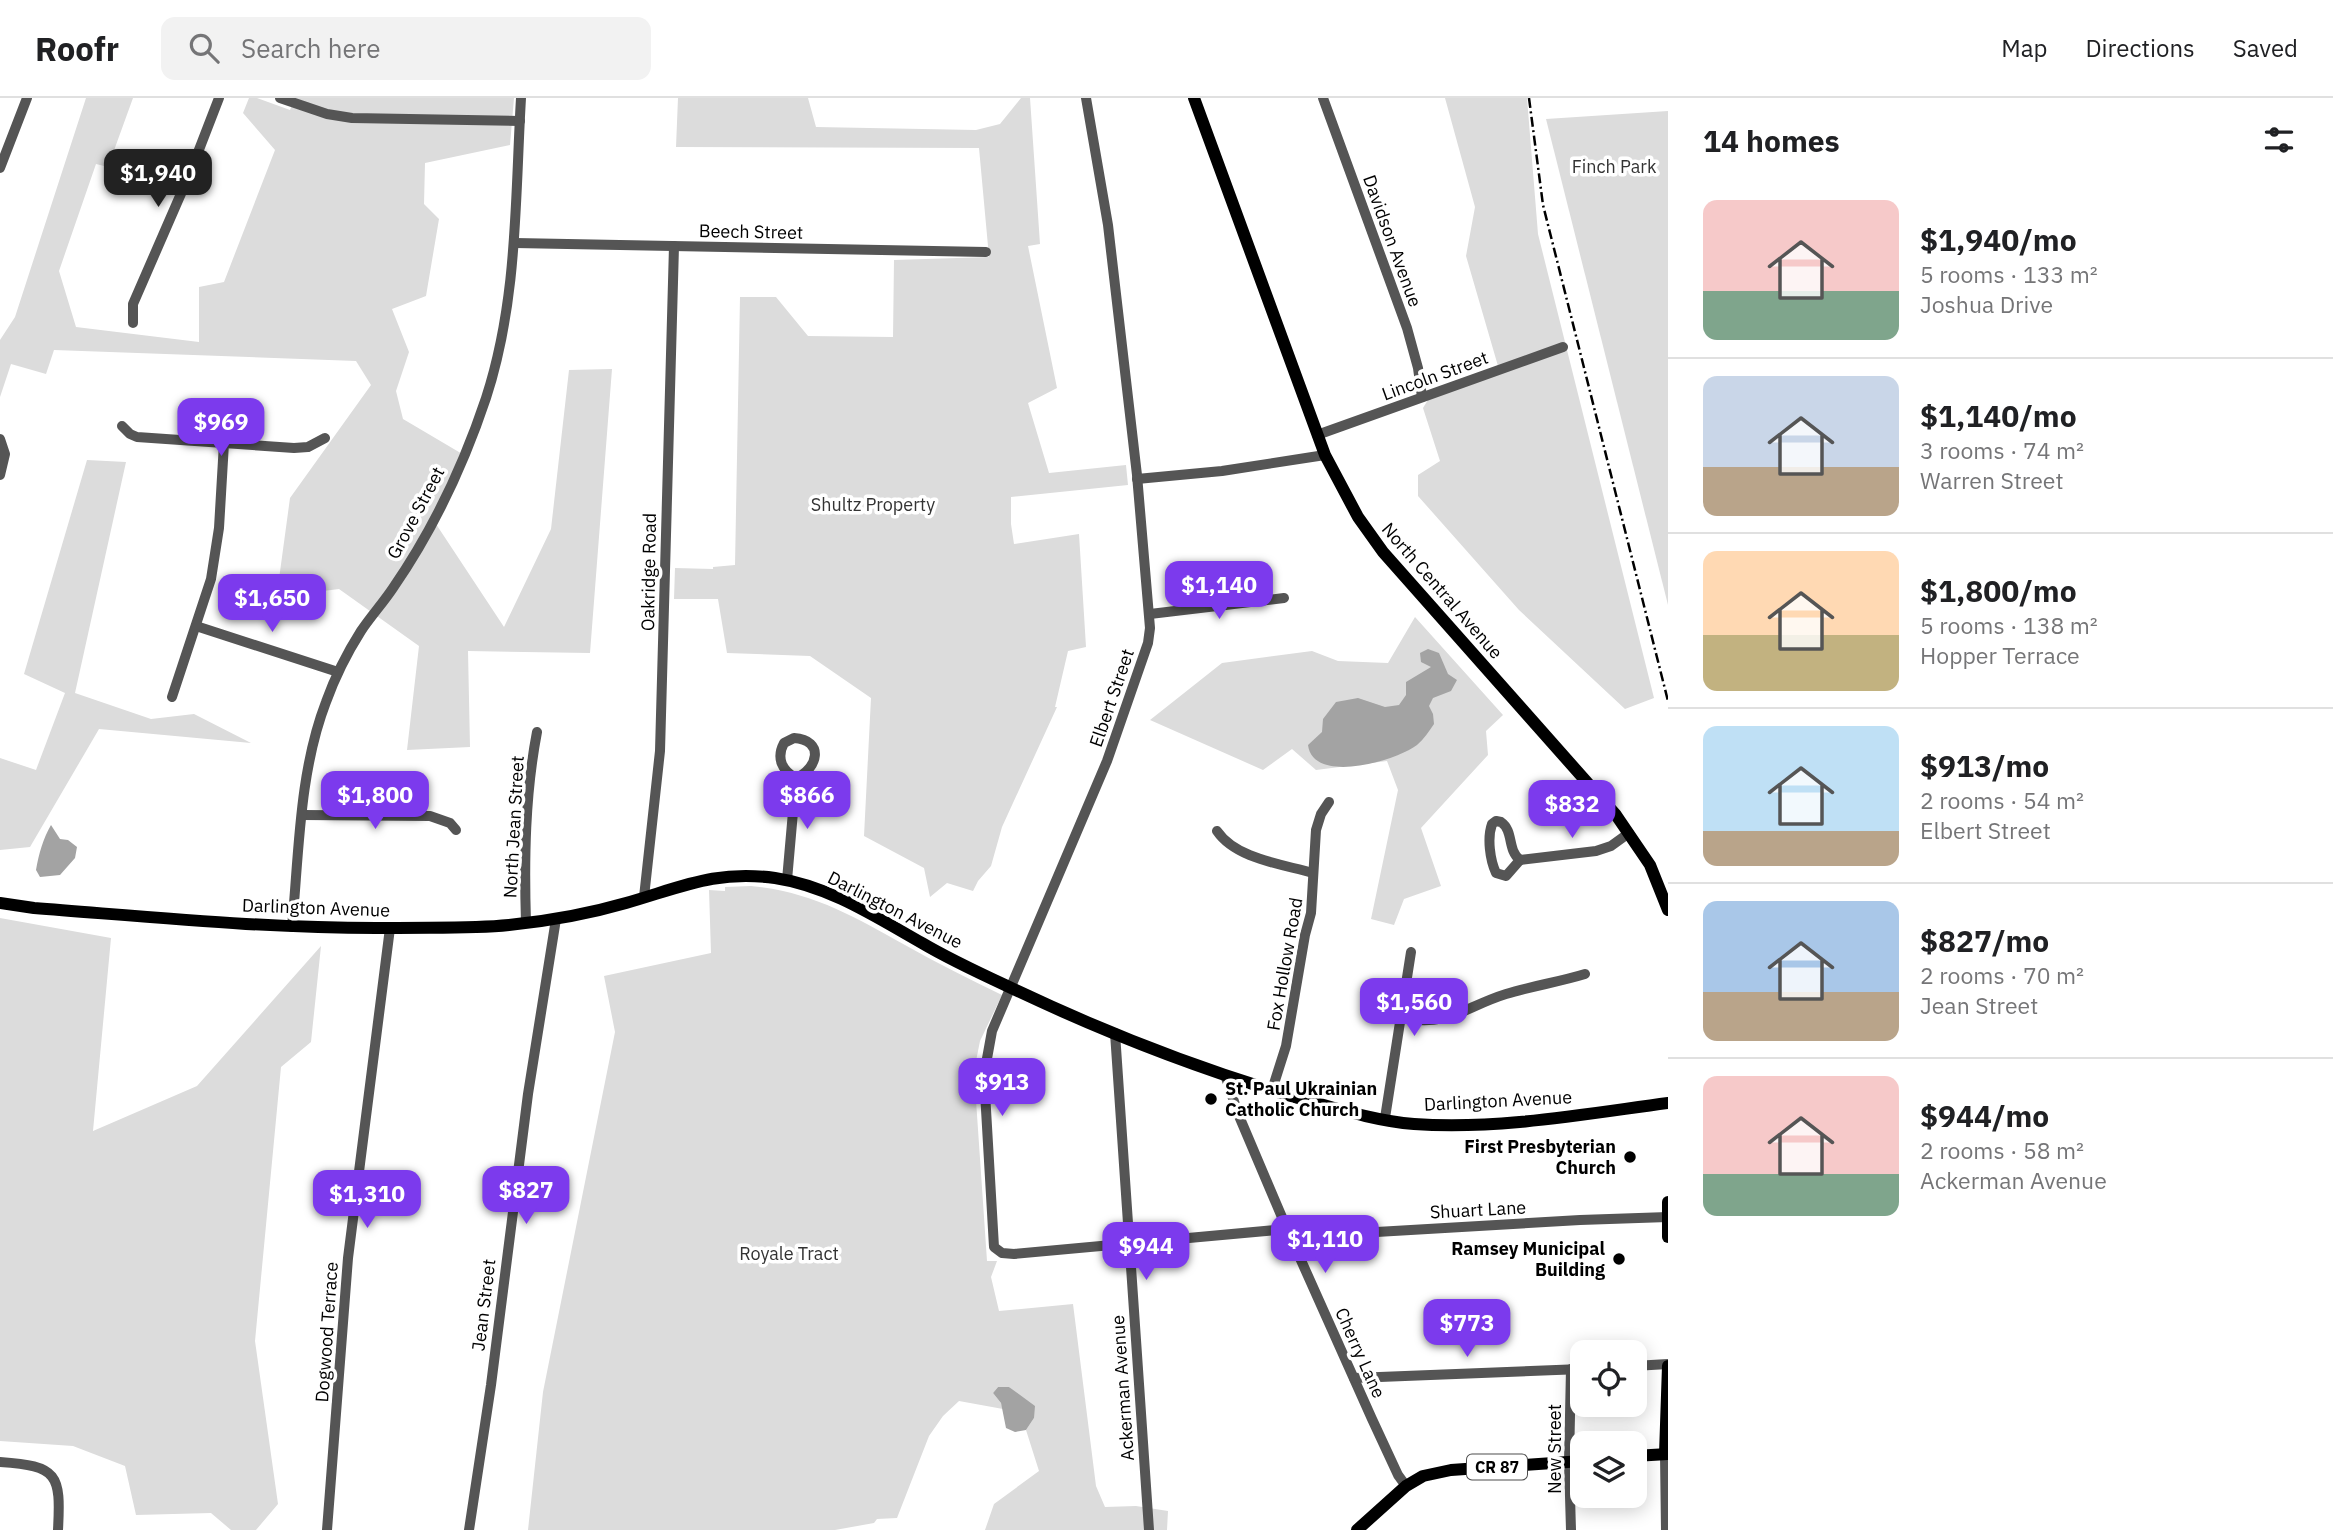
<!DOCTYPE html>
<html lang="en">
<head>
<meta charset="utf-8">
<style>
	:root { --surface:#fff; --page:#f2f2f2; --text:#202124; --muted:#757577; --line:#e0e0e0; --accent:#7c3aed }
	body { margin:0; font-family:"IBM Plex Sans",sans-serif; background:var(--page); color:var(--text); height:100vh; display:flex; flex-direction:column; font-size:26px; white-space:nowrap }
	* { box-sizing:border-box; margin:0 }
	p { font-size:23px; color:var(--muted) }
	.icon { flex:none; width:38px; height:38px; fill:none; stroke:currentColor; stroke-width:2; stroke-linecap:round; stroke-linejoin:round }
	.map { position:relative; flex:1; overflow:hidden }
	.sheet { display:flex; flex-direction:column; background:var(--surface); width:665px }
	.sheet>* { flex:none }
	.buttons { position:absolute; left:1570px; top:1242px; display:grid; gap:14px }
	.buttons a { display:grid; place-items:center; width:77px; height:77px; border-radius:14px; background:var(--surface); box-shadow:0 4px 18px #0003; font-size:35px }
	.price { position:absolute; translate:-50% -60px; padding:0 16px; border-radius:14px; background:var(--accent); color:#fff; font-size:23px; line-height:46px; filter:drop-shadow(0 2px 4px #0008) }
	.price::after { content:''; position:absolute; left:50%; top:42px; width:21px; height:16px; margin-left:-10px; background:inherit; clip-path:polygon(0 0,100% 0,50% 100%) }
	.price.current { background:#222; color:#fff }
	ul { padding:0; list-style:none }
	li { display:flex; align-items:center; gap:21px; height:175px; padding:0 35px }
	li+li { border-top:2px solid var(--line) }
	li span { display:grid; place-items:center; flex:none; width:196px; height:140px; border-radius:14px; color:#555 }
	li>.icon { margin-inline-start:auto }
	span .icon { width:84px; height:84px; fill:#fffc; stroke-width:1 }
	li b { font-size:30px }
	h2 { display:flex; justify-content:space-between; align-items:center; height:84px; padding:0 35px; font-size:30px }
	header { display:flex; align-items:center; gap:42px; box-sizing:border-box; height:98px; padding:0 35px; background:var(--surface); border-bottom:2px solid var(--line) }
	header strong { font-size:33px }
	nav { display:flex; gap:38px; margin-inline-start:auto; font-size:24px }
	.search { width:490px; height:63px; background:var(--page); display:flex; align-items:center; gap:18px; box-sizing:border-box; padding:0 24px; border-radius:14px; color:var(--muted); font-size:26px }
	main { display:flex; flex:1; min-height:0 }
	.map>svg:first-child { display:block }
</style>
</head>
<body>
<header>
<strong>Roofr</strong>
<div class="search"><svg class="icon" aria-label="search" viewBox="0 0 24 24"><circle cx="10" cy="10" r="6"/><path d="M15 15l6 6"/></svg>Search here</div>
<nav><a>Map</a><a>Directions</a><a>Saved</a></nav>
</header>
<main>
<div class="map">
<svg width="1668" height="1432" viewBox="0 0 1668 1432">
	<rect width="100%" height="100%" fill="#fff"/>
	<g fill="#dcdcdc">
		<polygon points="86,0 133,0 108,69 96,66 59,173 76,229 199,244 199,189 224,184 275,52 243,15 249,0 257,0 290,12 295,0 514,0 510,47 425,65 424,106 439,121 426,198 392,211 409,254 396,293 403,321 464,357 434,423 504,529 551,431 569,272 612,271 590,555 468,553 470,649 407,652 419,548 339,491 292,497 279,481 290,400 371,287 356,263 54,252 46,276 11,266 0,299 0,242 15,219"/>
		<polygon points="678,0 808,0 816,29 976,32 1000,26 1021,0 1030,0 1040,146 1028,148 1057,290 1028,305 1049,375 1126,367 1128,387 1011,399 1011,426 1014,446 1079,436 1086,549 1068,553 1055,609 1057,609 1002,729 991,768 978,783 973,793 947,785 930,799 924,770 864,738 871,600 810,558 727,555 718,501 674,501 675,470 713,471 713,469 735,467 740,199 776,199 808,238 893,239 894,162 989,159 979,50 676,49"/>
		<polygon points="1445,0 1527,0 1538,136 1654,600 1625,611 1519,512 1418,398 1418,377 1440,363 1423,310 1434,292 1498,268 1466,158 1475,109"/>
		<polygon points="1668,13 1668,507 1546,21"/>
		<polygon points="87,362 126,364 75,595 151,621 194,616 251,645 99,631 30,749 0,752 0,660 36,672 65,595 24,576"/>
		<polygon points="1415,519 1503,617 1486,633 1488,657 1421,730 1441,788 1404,801 1394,827 1371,821 1398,692 1387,663 1316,672 1292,651 1263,672 1150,622 1222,565 1312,553 1338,563 1388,565"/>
		<path d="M751,788C812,794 853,818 905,847C937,865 969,881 1002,897L980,943L974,973L987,1163H997L991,1179L999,1213L1073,1206L1096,1388L1105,1409L1136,1408L1168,1413L1167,1432H985L994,1406L1039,1373L1026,1332L1034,1320L1009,1289H998L993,1295L1001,1305L1003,1311L959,1303L943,1318L929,1338L897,1420L877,1421L874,1425L835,1432H528L543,1294L615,934L604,878L711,855L709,792L725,793V789Z"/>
		<polygon points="0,820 111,840 93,1033 197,988 321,848 311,944 281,969 255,1243 278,1406 256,1432 231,1432 211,1415 136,1417 125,1368 73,1348 0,1343"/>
	</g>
	<g fill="#a3a3a3">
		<path d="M1428,551L1439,555L1448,576L1457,582L1451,593L1433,600L1429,608L1433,616L1434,626C1429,633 1424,641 1417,647C1396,663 1313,687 1308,647L1322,634L1323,621L1336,604L1358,600L1385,609L1399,607L1406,597V584L1431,569L1421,564L1420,555Z"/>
		<path d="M51,727L60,741L68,742L77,749L75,760L60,777L40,779L36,772C39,755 43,741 51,727Z"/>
		<polygon points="998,1289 1009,1289 1035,1308 1034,1320 1026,1332 1015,1334 1006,1330 1001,1305 993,1295"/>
	</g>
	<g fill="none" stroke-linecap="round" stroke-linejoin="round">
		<g stroke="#555" stroke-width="10">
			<polyline points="280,0 327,16 352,20 520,23"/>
			<polyline points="1086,0 1108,127 1137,377 1150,530 1148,545 1107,663 992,933 984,977 994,1149 1002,1155 1014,1156 1287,1131"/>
			<polyline points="1323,0 1407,230 1418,270 1422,299"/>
			<polyline points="0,70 27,0"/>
			<polyline points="515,145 986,154"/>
			<polyline points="133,225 133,206 190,75 219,0"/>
			<polyline points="122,328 130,336 137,339 294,350 308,349 325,340"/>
			<polyline points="1317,337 1563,249"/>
			<polyline points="0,341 5,356 0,377"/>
			<polyline points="1137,381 1222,373 1325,357"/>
			<polyline points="1150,516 1284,500"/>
			<polyline points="196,528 338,574"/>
			<polyline points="172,599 211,481 219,430 224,345"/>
			<path d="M794,640C825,642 818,671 796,680C782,673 776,660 784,645Z"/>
			<polyline points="303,717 430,718 450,725 456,732"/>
			<path d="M1496,723L1501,724C1514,733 1507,752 1520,762L1506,778L1496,775C1490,762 1487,740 1492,726Z"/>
			<path d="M1217,733C1236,761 1282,766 1313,775"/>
			<polyline points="1520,762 1596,753 1611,748 1629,735"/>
			<polyline points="787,782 796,680"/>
			<polyline points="644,799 660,653 674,148"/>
			<path d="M526,825C524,761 525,697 537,634"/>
			<path d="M292,829C299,755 299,674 326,604C335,579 347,555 361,533C371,518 383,505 393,490C433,432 464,366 486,300C518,202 515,101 521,0"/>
			<path d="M1402,920C1450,929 1464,909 1506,896C1532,888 1559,884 1585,876"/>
			<polyline points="1115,935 1149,1432"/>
			<polyline points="1225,977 1239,1018 1287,1131 1372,1321 1398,1377 1406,1388"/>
			<polyline points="1272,992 1286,948 1305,837 1311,815 1316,732 1321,716 1329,704"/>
			<polyline points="1385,1020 1411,854"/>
			<polyline points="1291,1139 1580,1122 1668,1119"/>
			<polyline points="1634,1268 1668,1266"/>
			<polyline points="1354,1280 1582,1271"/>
			<polyline points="1665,1356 1666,1432"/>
			<path d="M0,1364C58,1368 61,1376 58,1432"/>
			<polyline points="327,1432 348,1160 390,830"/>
			<polyline points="469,1432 491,1287 528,996 556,821"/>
			<polyline points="1571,1432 1569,1364 1571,1271"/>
		</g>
		<g stroke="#000" stroke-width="12">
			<polyline points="1194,0 1325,357 1358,419 1383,454 1616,717 1650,767 1668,812"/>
			<path d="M0,805L34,810C153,819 271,831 390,830C430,829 470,831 509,827C549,823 588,816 626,805C682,789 715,772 775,780C829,788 876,819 922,845C949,861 977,874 1005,887C1099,932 1198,971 1298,1000C1335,1010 1376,1023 1414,1026C1498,1032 1585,1016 1668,1005"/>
			<polyline points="1668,1104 1668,1139"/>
			<polyline points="1665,1356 1668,1268"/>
			<polyline points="1634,1358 1668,1356"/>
			<polyline points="1357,1432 1406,1388 1423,1378 1451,1372 1582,1363"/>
		</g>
		<polyline stroke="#000" stroke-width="2.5" stroke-dasharray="10 3.5 2 3.5" stroke-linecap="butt" points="1529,0 1543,107 1668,603"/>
	</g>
	<g fill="#000" stroke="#fff" stroke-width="2.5">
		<circle cx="1211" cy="1001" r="7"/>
		<circle cx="1630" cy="1059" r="7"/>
		<circle cx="1619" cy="1161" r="7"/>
	</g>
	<g text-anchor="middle" stroke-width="7" stroke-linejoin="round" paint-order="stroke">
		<rect fill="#fff" stroke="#4c4c4c" stroke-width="2" x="1467" y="1356.5" width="60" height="25" rx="5"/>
		<g font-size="16" font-weight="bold" fill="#000">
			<text x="1497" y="1375">CR 87</text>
		</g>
		<g font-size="18" fill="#333" stroke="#fff">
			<text x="1614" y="75">Finch Park</text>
			<text x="873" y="413">Shultz Property</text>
			<text x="789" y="1162">Royale Tract</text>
		</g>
		<g font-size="18" fill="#000" stroke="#fff">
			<text transform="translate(751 134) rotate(1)" y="6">Beech Street</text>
			<text transform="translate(1392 143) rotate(70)" y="6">Davidson Avenue</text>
			<text transform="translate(1435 278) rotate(-20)" y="6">Lincoln Street</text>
			<text transform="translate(416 415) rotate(-62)" y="6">Grove Street</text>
			<text transform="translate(649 474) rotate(-89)" y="6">Oakridge Road</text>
			<text transform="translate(1442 493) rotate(49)" y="6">North Central Avenue</text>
			<text transform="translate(1112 600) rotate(-71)" y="6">Elbert Street</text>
			<text transform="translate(514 729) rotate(-87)" y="6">North Jean Street</text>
			<text transform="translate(316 810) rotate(2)" y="6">Darlington Avenue</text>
			<text transform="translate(895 812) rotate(27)" y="6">Darlington Avenue</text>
			<text transform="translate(1285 866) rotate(-80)" y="6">Fox Hollow Road</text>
			<text transform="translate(1498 1003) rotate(-3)" y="6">Darlington Avenue</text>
			<text transform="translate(1478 1112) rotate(-3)" y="6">Shuart Lane</text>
			<text transform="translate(484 1207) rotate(-83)" y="6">Jean Street</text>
			<text transform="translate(327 1234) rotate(-86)" y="6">Dogwood Terrace</text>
			<text transform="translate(1360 1255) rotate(66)" y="6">Cherry Lane</text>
			<text transform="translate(1123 1290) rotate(-94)" y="6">Ackerman Avenue</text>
			<text transform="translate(1555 1351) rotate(-90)" y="6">New Street</text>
		</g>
		<g font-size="18" font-weight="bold" fill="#000" stroke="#fff" text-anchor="end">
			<text x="1225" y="997" text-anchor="start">St. Paul Ukrainian<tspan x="1225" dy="21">Catholic Church</tspan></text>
			<text x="1616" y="1055">First Presbyterian<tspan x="1616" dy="21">Church</tspan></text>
			<text x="1605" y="1157">Ramsey Municipal<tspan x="1605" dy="21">Building</tspan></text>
		</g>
	</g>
</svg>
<div class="buttons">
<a><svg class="icon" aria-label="locate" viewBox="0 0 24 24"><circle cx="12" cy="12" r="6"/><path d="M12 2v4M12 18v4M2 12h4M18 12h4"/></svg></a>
<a><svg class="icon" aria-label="layers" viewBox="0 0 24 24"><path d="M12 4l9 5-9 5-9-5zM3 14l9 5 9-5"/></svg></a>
</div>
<b class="price current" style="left:158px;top:111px">$1,940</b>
<b class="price" style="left:221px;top:360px">$969</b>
<b class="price" style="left:1219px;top:523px">$1,140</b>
<b class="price" style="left:272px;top:536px">$1,650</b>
<b class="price" style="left:375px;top:733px">$1,800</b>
<b class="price" style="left:807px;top:733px">$866</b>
<b class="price" style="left:1572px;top:742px">$832</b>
<b class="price" style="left:1414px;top:940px">$1,560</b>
<b class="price" style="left:1002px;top:1020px">$913</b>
<b class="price" style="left:526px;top:1128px">$827</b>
<b class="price" style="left:367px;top:1132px">$1,310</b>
<b class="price" style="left:1325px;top:1177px">$1,110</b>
<b class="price" style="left:1146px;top:1184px">$944</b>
<b class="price" style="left:1467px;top:1261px">$773</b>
</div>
<section class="sheet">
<h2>14 homes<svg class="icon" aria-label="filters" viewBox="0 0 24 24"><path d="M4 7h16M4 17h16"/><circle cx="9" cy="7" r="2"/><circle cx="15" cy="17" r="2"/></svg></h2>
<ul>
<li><span style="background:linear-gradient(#f6c9c9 65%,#7fa58c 0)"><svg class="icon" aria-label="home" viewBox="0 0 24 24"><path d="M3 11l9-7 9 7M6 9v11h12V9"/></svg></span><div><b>$1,940/mo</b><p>5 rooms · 133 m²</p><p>Joshua Drive</p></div></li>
<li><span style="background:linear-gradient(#c9d6e8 65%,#b9a48a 0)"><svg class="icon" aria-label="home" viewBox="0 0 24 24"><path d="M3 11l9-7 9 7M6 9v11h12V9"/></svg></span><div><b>$1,140/mo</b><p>3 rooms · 74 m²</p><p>Warren Street</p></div></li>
<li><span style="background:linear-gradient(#ffd9b3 60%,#c2b280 0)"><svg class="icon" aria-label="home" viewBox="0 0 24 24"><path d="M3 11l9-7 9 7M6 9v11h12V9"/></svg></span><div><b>$1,800/mo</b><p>5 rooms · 138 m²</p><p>Hopper Terrace</p></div></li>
<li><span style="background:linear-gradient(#bfe0f5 75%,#b9a48a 0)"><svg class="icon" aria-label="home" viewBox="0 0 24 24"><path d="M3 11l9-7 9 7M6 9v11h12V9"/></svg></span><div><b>$913/mo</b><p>2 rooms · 54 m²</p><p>Elbert Street</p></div></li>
<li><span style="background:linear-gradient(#a9c7e8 65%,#b9a48a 0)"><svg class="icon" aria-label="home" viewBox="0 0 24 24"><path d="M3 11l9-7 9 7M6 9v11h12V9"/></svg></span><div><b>$827/mo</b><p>2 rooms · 70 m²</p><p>Jean Street</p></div></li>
<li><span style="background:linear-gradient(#f6c9c9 70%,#7fa58c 0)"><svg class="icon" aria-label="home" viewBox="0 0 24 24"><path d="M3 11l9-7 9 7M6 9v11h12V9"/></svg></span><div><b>$944/mo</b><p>2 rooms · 58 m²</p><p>Ackerman Avenue</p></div></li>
</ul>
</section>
</main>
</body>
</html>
